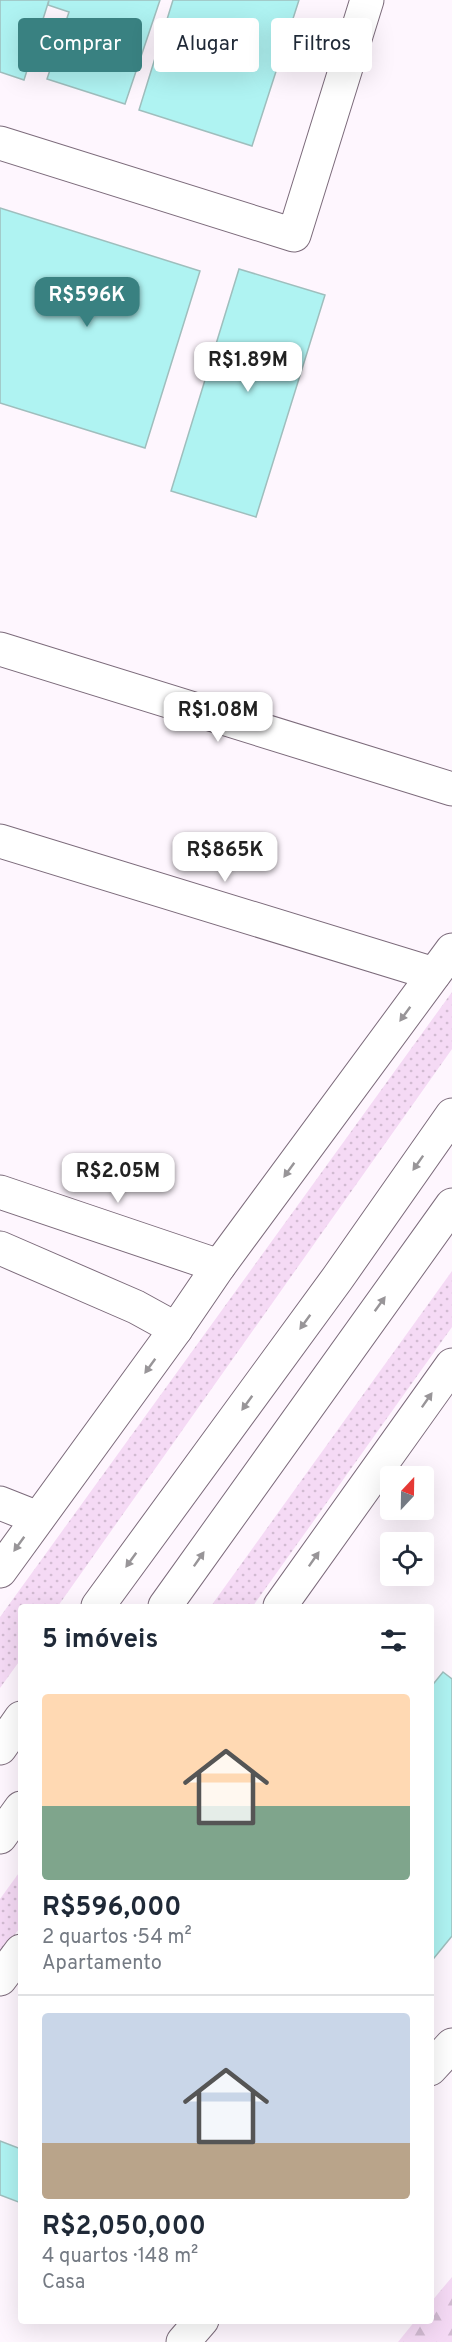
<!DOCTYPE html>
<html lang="pt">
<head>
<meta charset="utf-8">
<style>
	:root { --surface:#fff; --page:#f2f2f3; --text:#1f2937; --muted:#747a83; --line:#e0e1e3; --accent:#398181 }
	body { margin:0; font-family:Overpass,sans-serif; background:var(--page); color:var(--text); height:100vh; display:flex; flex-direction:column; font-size:22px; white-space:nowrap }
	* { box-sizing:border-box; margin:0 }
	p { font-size:20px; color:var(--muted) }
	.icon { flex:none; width:33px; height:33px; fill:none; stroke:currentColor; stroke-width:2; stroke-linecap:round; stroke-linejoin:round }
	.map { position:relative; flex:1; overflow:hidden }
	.details { position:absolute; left:18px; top:1604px; width:416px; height:720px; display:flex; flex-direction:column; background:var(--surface); border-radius:6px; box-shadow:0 6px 24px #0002 }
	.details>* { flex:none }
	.hud { position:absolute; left:18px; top:18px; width:417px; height:54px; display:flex; gap:12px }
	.needle { width:39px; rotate:22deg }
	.fabs { position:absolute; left:380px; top:1466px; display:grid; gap:12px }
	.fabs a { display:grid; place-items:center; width:54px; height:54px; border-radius:6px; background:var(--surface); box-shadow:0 6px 24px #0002; font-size:30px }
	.price { position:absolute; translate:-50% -51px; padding:0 14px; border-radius:12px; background:#fff; color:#222; font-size:20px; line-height:39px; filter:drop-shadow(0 2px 3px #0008) }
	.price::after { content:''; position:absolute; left:50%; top:36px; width:18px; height:14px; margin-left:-9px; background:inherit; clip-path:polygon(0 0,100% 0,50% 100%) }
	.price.selected { background:var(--accent); color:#fff }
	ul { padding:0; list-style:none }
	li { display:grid; align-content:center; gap:12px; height:318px; padding:0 24px }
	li+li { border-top:2px solid var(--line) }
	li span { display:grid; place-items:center; height:186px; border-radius:6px; color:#555 }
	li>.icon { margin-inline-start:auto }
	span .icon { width:108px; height:108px; fill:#fffc; stroke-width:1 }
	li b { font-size:26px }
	h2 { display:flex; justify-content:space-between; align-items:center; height:72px; padding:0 24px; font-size:26px }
	.chip { padding:0 21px; border-radius:6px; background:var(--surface); box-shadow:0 6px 24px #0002; font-size:21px; line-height:54px }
	.chip.selected { background:var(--accent); color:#fff }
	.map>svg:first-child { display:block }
</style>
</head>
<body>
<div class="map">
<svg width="452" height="2342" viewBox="0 0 452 2342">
	<defs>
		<pattern id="grass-dots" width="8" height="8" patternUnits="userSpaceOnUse" patternTransform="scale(1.5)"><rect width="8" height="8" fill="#f5daf5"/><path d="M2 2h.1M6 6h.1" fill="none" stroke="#d1bad1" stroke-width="1.8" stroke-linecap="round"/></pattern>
		<pattern id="forest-firs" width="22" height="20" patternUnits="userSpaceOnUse" patternTransform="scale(1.5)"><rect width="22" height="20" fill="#f5daf5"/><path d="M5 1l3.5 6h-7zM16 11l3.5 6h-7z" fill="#d1bad1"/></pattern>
	</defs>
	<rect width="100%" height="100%" fill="#fef6fe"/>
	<g fill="url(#grass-dots)">
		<polygon points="452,992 452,1049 58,1606 21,1606 21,1659 0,1688 0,1617"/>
		<polygon points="452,1271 452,1327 253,1606 211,1606"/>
		<polygon points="21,1870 21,1926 0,1955 0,1899"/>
	</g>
	<polygon fill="url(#forest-firs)" points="452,2277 452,2342 398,2342 415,2321 430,2320 431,2302"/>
	<g fill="#aff3f2" stroke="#9fbebd" stroke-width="1.5">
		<polygon points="0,0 49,0 24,80 0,72"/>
		<polygon points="49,0 160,0 125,104 47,79 69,12 48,5"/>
		<polygon points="173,0 299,0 252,146 139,110"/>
		<polygon points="0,208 200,271 145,448 0,403"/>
		<polygon points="239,269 325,295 256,517 171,491"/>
		<polygon points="443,1672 452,1679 452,1936 430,1963 430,1688"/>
		<polygon points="0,2141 21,2149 21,2203 0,2195"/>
	</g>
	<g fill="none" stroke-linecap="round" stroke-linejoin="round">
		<defs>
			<g id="minor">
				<polyline points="0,143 294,235 367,0"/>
				<polyline points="0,649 452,789"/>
				<polyline points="0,841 434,974"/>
				<polyline points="0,1192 219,1266"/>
				<polyline points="0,1248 136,1307 176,1329"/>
				<polyline points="0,1503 38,1518"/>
				<polyline points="430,2069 452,2045"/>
				<polyline points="183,2342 202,2320"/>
			</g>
			<g id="major">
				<polyline points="0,1571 176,1329 219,1266 452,950"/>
				<polyline points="280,1606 452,1365"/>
				<polyline points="0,1979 21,1951"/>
			</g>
			<g id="highway">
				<polyline points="98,1606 337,1279 452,1115"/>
				<polyline points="165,1606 452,1205"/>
				<polyline points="0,1748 21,1718"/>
				<polyline points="0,1837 21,1808"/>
			</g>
		</defs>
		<use href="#minor" stroke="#7c6b7b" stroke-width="35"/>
		<use href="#major" stroke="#7c6b7b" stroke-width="35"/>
		<use href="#highway" stroke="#7c6b7b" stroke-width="35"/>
		<use href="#minor" stroke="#fff" stroke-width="33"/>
		<use href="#major" stroke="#fff" stroke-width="33"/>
		<use href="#highway" stroke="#fff" stroke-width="33"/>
	</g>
	<defs><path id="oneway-solid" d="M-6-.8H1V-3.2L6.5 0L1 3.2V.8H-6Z" transform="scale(1.5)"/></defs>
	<g fill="#989598">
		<use href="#oneway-solid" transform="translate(405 1014) rotate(126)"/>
		<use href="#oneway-solid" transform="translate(418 1163) rotate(125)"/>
		<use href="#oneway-solid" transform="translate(289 1170) rotate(126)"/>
		<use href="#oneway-solid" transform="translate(380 1304) rotate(-54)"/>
		<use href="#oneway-solid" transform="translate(305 1322) rotate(126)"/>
		<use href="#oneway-solid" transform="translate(150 1366) rotate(126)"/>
		<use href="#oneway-solid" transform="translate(427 1400) rotate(-55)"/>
		<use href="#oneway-solid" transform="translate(247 1403) rotate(126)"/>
		<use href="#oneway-solid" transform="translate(19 1544) rotate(126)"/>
		<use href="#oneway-solid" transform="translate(199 1559) rotate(-55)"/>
		<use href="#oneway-solid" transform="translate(314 1559) rotate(-55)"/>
		<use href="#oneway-solid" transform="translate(131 1560) rotate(126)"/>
	</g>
</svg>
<div class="fabs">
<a><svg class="needle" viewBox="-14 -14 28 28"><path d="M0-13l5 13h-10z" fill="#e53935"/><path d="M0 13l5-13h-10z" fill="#747a83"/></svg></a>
<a><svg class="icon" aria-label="locate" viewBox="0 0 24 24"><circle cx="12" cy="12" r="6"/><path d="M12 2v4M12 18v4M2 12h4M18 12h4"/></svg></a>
</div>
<b class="price selected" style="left:87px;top:328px">R$596K</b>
<b class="price" style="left:248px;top:393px">R$1.89M</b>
<b class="price" style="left:218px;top:743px">R$1.08M</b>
<b class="price" style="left:225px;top:883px">R$865K</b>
<b class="price" style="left:118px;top:1204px">R$2.05M</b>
<div class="hud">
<a class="chip selected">Comprar</a>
<a class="chip">Alugar</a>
<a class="chip">Filtros</a>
</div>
<section class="details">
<h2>5 imóveis<svg class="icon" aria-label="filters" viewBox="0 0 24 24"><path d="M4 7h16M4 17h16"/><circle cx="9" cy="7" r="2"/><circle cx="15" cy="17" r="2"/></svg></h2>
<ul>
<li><span style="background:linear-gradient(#ffd9b3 60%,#7fa58c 0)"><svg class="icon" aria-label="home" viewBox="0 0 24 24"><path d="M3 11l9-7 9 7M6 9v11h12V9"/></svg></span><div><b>R$596,000</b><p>2 quartos · 54 m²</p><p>Apartamento</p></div></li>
<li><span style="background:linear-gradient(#c9d6e8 70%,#b9a48a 0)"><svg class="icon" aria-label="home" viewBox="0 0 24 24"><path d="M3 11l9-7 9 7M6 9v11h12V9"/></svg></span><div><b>R$2,050,000</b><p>4 quartos · 148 m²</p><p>Casa</p></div></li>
</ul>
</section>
</div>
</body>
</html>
